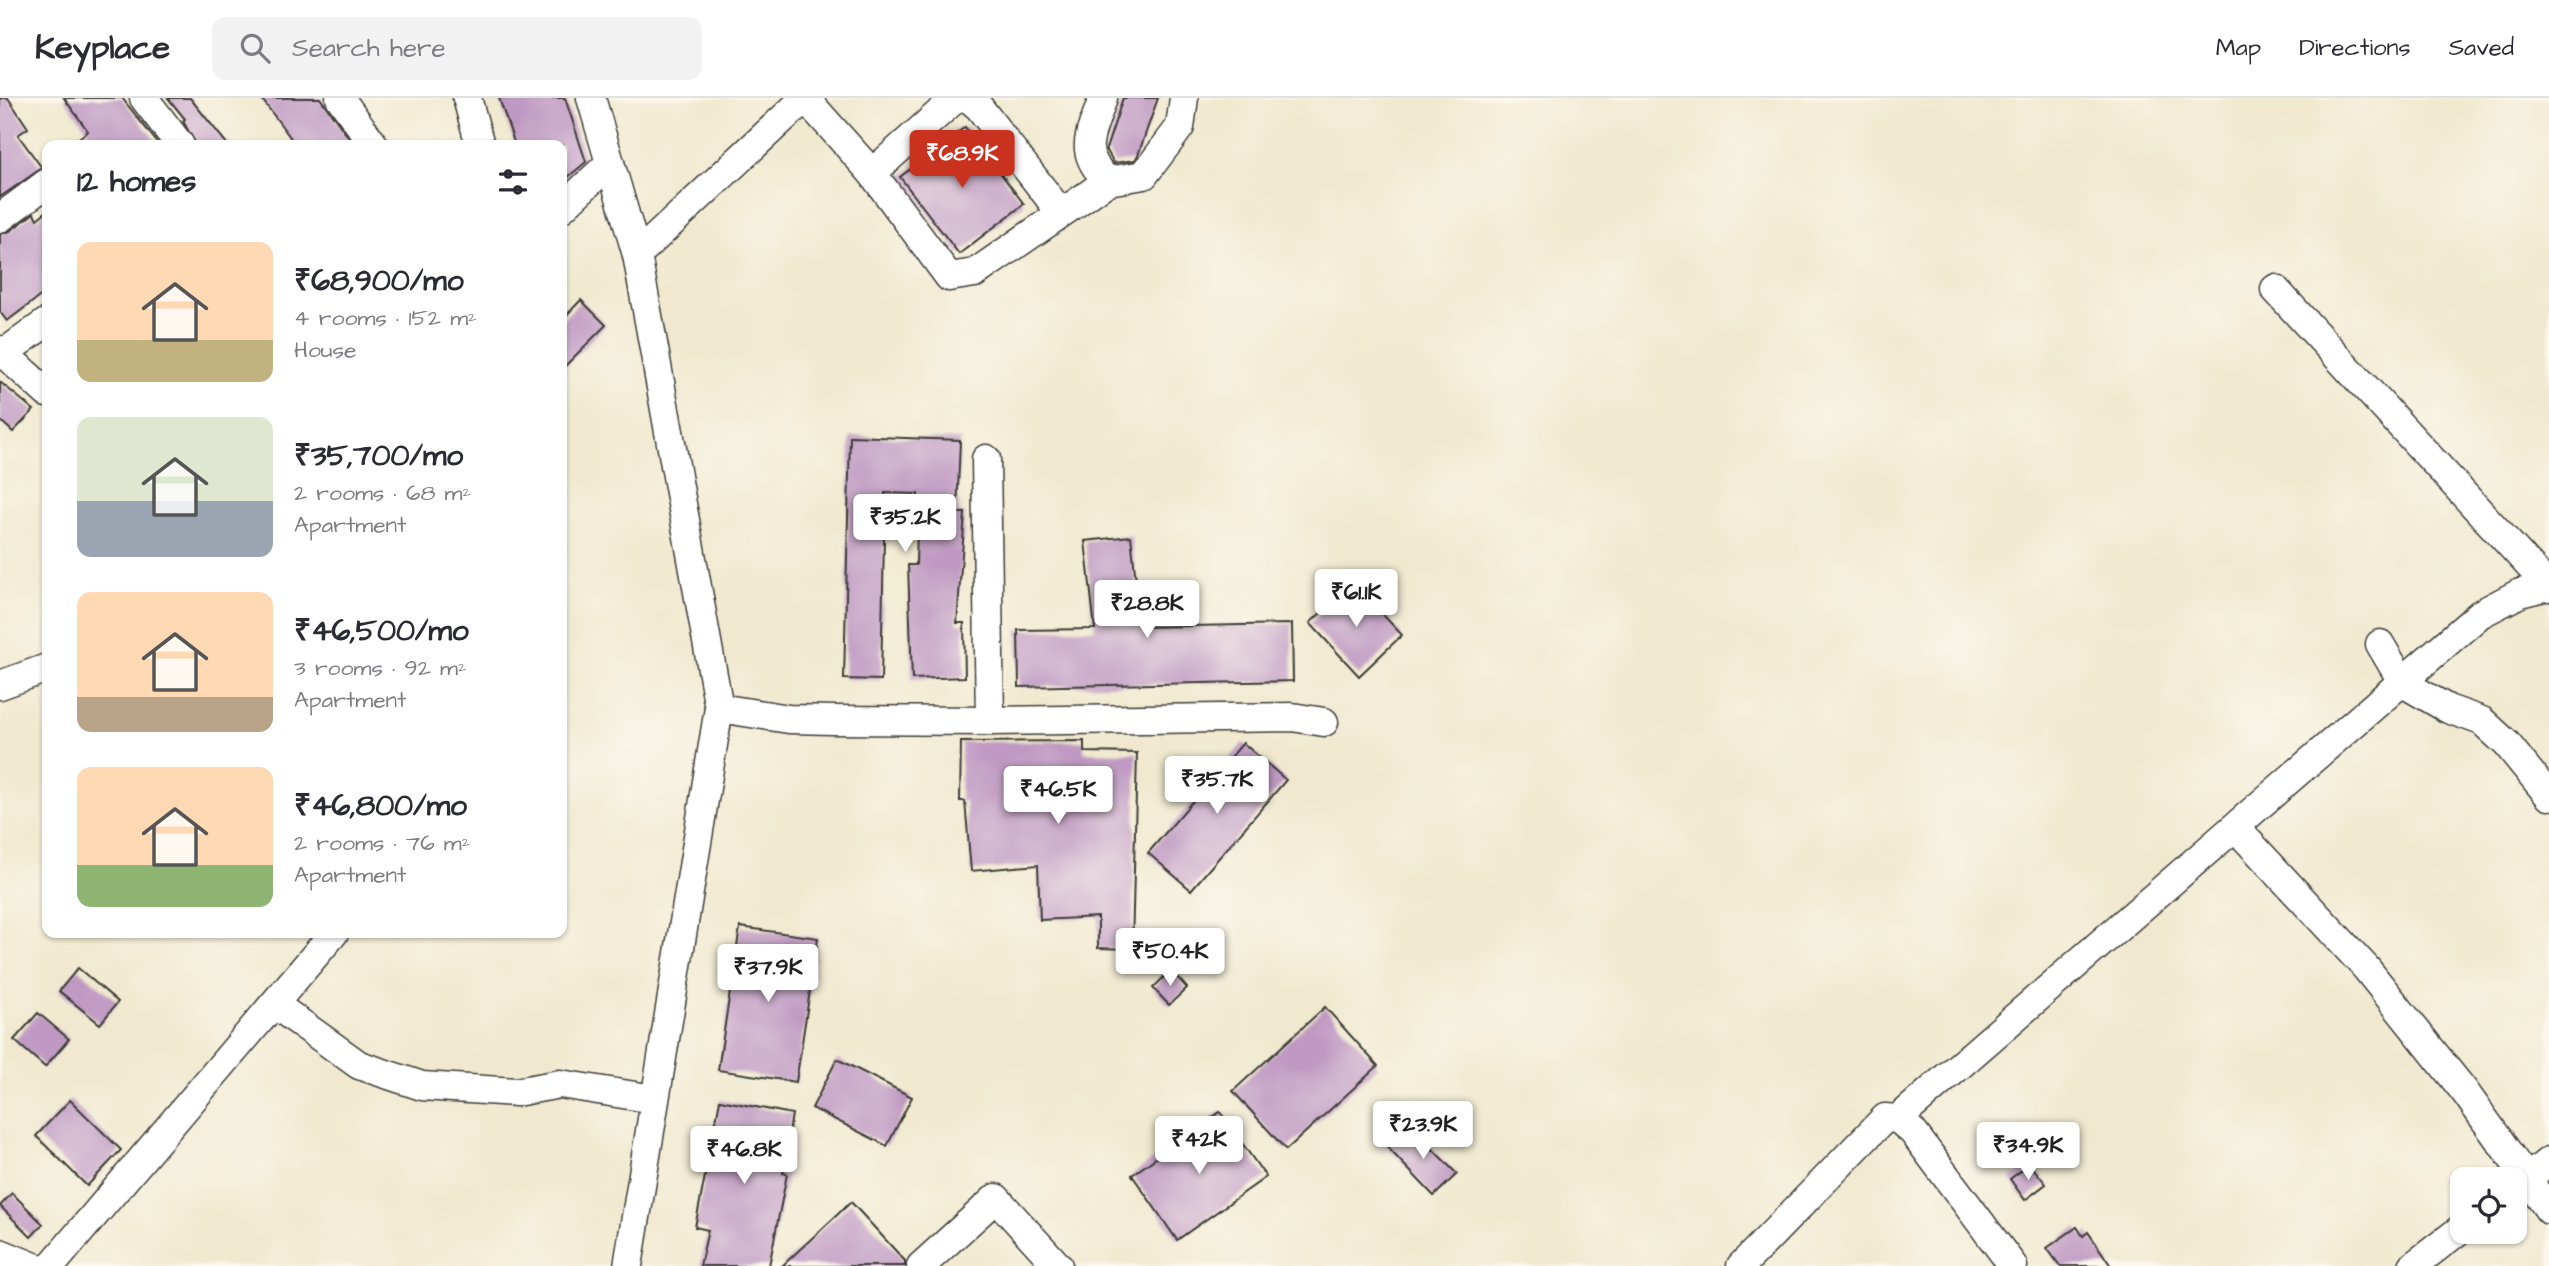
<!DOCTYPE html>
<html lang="en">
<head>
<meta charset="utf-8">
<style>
	:root { --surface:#fff; --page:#f2f2f3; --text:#2b2b33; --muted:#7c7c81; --line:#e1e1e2; --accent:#c8321e }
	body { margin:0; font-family:"Architects Daughter",sans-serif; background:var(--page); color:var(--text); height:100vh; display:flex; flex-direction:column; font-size:26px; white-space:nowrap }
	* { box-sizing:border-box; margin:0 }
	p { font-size:23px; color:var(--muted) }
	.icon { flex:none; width:38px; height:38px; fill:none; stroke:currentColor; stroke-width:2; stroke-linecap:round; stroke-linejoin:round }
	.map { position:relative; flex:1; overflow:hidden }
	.sheet { position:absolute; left:42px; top:42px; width:525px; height:798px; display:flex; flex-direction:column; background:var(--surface); border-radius:14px; box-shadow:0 2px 5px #0004 }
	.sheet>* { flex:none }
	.tools { position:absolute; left:2450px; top:1069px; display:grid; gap:14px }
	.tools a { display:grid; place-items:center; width:77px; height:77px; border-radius:14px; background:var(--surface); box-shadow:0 2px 5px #0004; font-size:35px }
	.price { position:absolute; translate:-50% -60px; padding:0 16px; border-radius:7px; background:#fff; color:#222; font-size:23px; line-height:46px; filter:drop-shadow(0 2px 4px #0008) }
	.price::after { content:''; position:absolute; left:50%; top:42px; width:21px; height:16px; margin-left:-10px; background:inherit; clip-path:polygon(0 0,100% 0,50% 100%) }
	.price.on { background:var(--accent); color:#fff }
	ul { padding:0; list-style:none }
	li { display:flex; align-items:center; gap:21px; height:175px; padding:0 35px }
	li span { display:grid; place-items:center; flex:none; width:196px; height:140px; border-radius:14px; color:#555 }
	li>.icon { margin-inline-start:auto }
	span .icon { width:84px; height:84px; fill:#fffc; stroke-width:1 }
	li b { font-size:30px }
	h2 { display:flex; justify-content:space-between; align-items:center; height:84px; padding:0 35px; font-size:30px }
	header { display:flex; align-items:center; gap:42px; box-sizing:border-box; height:98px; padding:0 35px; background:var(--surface); border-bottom:2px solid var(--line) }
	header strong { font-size:33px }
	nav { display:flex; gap:38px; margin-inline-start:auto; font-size:24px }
	.search { width:490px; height:63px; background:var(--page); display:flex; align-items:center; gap:18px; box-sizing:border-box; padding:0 24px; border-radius:14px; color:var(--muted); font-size:26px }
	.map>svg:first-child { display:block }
</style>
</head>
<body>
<header>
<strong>Keyplace</strong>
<div class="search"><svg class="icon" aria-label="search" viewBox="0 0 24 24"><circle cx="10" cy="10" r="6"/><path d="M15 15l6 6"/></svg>Search here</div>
<nav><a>Map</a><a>Directions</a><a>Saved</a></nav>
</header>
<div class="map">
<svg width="2549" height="1168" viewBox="0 0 2549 1168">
	<rect width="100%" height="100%" fill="#fbf7ec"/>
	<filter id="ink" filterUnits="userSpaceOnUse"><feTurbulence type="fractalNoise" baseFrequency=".0143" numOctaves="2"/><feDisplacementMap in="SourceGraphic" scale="14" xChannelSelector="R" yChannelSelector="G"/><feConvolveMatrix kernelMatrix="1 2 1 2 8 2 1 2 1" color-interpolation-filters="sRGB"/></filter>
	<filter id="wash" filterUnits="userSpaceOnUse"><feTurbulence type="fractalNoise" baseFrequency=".00686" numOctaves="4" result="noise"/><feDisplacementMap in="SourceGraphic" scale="28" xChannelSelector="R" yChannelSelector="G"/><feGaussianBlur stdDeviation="1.57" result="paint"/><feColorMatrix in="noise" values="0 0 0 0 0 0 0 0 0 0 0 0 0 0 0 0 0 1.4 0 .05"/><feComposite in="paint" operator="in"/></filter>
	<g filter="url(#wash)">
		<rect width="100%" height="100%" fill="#f0e9cf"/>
		<g id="blocks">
			<g fill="#bf99c3">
				<polygon points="0,0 8,0 28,30 18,37 42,70 0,99"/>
				<polygon points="64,0 122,0 159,47 70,47 88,33"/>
				<polygon points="168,0 190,0 228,47 196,47 183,23 185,21"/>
				<polygon points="261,0 320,0 354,47 296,47"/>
				<polygon points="499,0 565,0 586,64 562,84 562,47 515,47"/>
				<polygon points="1123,0 1158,0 1138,57 1135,62 1114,65 1106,51"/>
				<polygon points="965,29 1024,106 959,156 900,79"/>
				<polygon points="47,113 47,193 7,223 0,214 0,136 10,133 34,115 37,121"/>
				<polygon points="581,202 606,227 562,271 562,222"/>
				<polygon points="0,284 34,312 13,334 0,322"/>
				<polygon points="850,338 960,342 957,415 965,415 957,525 964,525 965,579 912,581 908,467 916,467 918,396 885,395 881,582 844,581"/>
				<polygon points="1131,438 1141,529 1292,526 1293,583 1019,589 1018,532 1095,531 1085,443"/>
				<polygon points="1353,485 1402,537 1359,578 1310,525"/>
				<polygon points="1084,643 1084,654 1137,655 1132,851 1098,850 1098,819 1040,822 1038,767 971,773 965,703 960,703 961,644"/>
				<polygon points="1243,645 1286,682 1191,792 1148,755"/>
				<polygon points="740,829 818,840 796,984 718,972"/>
				<polygon points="78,870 118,904 100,926 59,893"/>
				<polygon points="1171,872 1187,890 1169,907 1153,890"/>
				<polygon points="1325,909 1378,968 1286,1052 1233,993"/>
				<polygon points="38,915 69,941 45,969 14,942"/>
				<polygon points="837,961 912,999 887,1048 812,1010"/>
				<polygon points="70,1002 121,1052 87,1088 36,1038"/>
				<polygon points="720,1002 792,1016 783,1075 787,1076 769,1168 700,1168 708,1132 695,1129"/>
				<polygon points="1220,1014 1266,1079 1177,1142 1132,1077"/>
				<polygon points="1411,1029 1457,1076 1434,1098 1388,1050"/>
				<polygon points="2030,1066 2046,1086 2025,1102 2010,1081"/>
				<polygon points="12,1095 43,1126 31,1139 0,1108"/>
				<polygon points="851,1104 905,1163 905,1168 782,1168"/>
				<polygon points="2077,1129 2083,1138 2088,1134 2111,1168 2060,1168 2047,1150"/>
			</g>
		</g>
	</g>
	<g filter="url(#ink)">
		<use href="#blocks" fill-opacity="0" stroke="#3c3b37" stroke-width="2"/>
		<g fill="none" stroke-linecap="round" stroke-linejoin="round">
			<defs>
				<g id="minor">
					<polyline points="144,0 180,47"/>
					<polyline points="340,0 374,47"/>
					<polyline points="467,0 480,47"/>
					<polyline points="591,0 637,157 719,610 628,1168"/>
					<polyline points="805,0 872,75 949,179 975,175 1108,83 1144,77 1180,29 1184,0"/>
					<polyline points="968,0 979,9 1061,115"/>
					<path d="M1103,0C1091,37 1076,52 1108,83"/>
					<polyline points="872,75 956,0"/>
					<polyline points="562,110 610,65"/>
					<polyline points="0,120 47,85"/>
					<polyline points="637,157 805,0"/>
					<polyline points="2275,191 2549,489"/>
					<polyline points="0,252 47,295"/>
					<polyline points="4,255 47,224"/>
					<polyline points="986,361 990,623"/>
					<polyline points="2380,546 2403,585 2448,611 2482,623 2507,646 2549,698"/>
					<polyline points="0,587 47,570"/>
					<polyline points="719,610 789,621 833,622 990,623 1292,619 1324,624"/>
					<polyline points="2236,730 2366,870 2465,994 2549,1112"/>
					<polyline points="274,906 359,967 422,988 516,994 560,986 654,1001"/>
					<polyline points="1898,1021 2480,516 2520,495 2548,488"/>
					<polyline points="2515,1090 2549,1063"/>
					<polyline points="0,1155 32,1168"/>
					<polyline points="51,1168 334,835"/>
					<polyline points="921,1168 996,1100 1058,1168"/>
					<polyline points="1741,1168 1885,1020 1898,1021 1913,1034 2013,1168"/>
					<polyline points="2413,1168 2462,1130"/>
				</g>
			</defs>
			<use href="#minor" stroke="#3c3b37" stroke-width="31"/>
			<use href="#minor" stroke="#fff" stroke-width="28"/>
		</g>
	</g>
</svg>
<div class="tools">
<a><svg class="icon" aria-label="locate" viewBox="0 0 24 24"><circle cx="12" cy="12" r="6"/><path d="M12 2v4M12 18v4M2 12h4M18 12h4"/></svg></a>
</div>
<b class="price on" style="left:962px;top:92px">₹68.9K</b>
<b class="price" style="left:905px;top:456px">₹35.2K</b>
<b class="price" style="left:1356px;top:531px">₹61.1K</b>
<b class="price" style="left:1147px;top:542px">₹28.8K</b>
<b class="price" style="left:1217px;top:718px">₹35.7K</b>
<b class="price" style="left:1058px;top:728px">₹46.5K</b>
<b class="price" style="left:1170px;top:890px">₹50.4K</b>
<b class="price" style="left:768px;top:906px">₹37.9K</b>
<b class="price" style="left:1423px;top:1063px">₹23.9K</b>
<b class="price" style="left:1199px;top:1078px">₹42K</b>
<b class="price" style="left:2028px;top:1084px">₹34.9K</b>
<b class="price" style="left:744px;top:1088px">₹46.8K</b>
<section class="sheet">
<h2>12 homes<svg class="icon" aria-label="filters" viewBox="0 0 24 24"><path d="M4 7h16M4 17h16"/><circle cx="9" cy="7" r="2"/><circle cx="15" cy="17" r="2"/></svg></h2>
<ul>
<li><span style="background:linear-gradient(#ffd9b3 70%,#c2b280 0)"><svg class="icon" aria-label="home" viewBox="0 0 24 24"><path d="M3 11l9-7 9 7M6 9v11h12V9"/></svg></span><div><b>₹68,900/mo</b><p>4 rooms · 152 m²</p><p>House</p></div></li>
<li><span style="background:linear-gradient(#dfe7d0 60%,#9aa5b1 0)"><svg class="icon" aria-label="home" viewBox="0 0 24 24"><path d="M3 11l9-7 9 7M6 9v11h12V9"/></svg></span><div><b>₹35,700/mo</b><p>2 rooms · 68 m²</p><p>Apartment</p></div></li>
<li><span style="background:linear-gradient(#ffd9b3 75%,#b9a48a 0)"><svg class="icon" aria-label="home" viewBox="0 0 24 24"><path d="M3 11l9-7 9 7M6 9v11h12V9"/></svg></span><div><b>₹46,500/mo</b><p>3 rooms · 92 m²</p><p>Apartment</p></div></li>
<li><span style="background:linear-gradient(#ffd9b3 70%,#8fb573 0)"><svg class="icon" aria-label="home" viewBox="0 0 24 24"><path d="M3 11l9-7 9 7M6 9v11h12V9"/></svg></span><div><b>₹46,800/mo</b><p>2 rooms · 76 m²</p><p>Apartment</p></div></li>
</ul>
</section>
</div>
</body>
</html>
